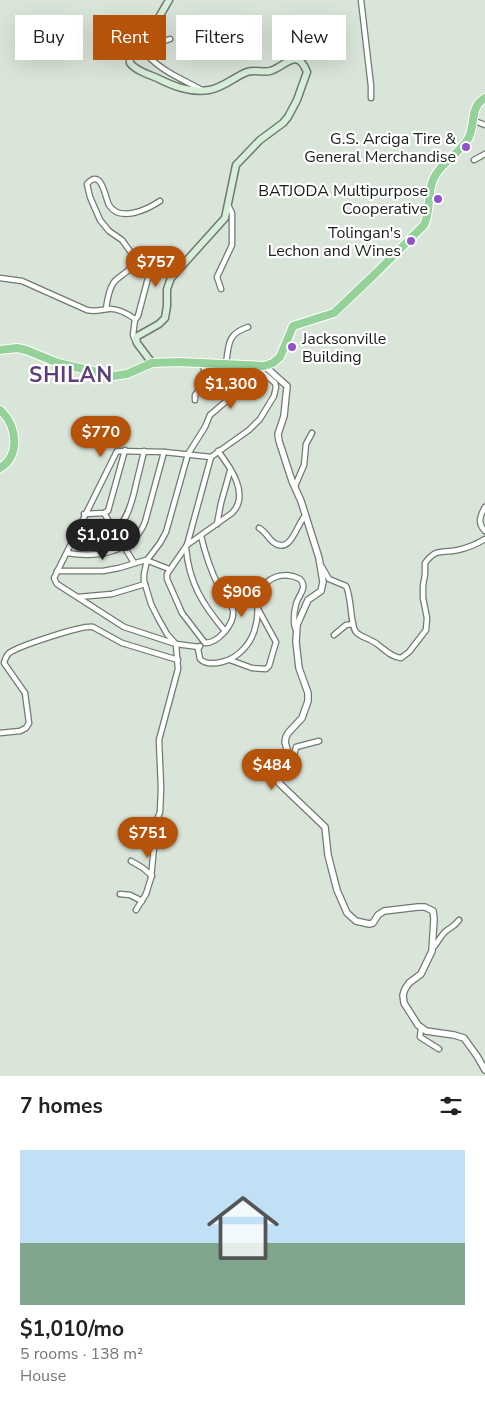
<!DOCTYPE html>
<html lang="en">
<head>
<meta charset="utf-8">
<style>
	:root { --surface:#fff; --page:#f6f6f6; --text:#222; --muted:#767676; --line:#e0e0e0; --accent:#b45309 }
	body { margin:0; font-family:"Nunito Sans",sans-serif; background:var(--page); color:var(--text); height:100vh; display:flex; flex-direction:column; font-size:19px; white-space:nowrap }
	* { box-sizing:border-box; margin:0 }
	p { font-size:16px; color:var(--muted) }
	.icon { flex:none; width:28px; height:28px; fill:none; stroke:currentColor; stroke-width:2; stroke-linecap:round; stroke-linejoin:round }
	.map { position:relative; height:1076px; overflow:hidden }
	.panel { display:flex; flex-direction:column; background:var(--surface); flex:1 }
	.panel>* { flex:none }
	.banner { position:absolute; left:15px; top:15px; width:455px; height:45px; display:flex; gap:10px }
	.price { position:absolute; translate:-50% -42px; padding:0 11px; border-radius:18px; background:var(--accent); color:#fff; font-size:16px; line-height:32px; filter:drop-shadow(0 1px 2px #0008) }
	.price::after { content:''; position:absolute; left:50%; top:30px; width:15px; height:11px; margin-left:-8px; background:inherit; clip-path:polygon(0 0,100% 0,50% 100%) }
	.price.on { background:#222; color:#fff }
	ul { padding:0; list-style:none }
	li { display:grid; align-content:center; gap:10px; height:265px; padding:0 20px }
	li+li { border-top:1px solid var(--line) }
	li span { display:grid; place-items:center; height:155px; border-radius:0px; color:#555 }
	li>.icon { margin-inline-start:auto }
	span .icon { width:90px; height:90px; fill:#fffc; stroke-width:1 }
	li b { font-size:21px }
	h2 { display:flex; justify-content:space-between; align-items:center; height:60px; padding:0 20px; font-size:21px }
	.tag { padding:0 18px; border-radius:0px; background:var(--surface); box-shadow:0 5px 20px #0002; font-size:18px; line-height:45px }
	.tag.on { background:var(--accent); color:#fff }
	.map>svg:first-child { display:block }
</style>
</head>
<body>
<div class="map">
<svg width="485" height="1076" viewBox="0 0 485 1076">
	<rect width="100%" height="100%" fill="#dae5da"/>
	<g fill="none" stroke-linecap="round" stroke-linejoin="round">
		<defs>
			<g id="minor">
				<polyline points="361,0 371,86 371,98"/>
				<path d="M170,39L150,46L148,48L147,55C163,72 182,79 202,90"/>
				<polyline points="472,120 485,125"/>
				<polyline points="474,160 485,154"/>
				<polyline points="135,259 148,275 148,278 138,316 135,320"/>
				<path d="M0,278L22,281L87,310C95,312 100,310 108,309C117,308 128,314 135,319L133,335L136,342"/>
				<polyline points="221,289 217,277 232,245 232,213 228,205"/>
				<path d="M106,309C107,301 109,289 114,282C121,274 133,271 135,258L122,240L109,231L100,220L90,197L87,184C102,167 105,198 109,205C120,223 148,209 160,201"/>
				<path d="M226,364C229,344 227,334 248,327"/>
				<polyline points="195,400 195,395 204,383 204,363"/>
				<polyline points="295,486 304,465 306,444 312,433"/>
				<path d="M485,507C480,516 477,523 485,531"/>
				<polyline points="104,513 134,563"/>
				<polyline points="84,514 104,513 108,511 125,450"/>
				<polyline points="217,524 221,503 230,471"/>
				<path d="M259,528C266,532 268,538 273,542C291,556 297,523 305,516"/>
				<path d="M76,535C114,536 124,532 134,493C137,479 141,465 144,451"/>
				<path d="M201,536C205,553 211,571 219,587C223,594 231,603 233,610C235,624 218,643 205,643L182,613L167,579V574L187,545L211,457L249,430L260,419L274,396L276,387L275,383L261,371"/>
				<path d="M187,545L232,513C250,495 231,468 218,451"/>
				<path d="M186,548C189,583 203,605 225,631"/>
				<path d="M67,553C96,558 133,553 145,522L164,452"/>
				<path d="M322,567L329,579L346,586C352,598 350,625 356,632C360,637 371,639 377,644C384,649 391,657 401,658L409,652L426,630L427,618L423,598V586L425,574V563C437,547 442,554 458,550C467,548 477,544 485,539"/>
				<polyline points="57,571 103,571 119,568 146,560 169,569"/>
				<polyline points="78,597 112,594 145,584"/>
				<polyline points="334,635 346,625 353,624"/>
				<path d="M200,646L198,649L200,659C206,665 214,664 222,662C239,658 253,642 256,624C259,614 256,603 260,594C265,576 285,571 300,579C308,588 299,594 296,604C294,612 293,620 295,628"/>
				<polyline points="199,647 176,644 124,627 57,584 54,578 117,451 164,452 211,457"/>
				<polyline points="230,660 252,668 266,669 269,666 276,642 258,609"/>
				<path d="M0,733L20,731L26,728L29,723L25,693L4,663C5,659 6,656 9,653C19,646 82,625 93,627L122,643L178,660"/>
				<polyline points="288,766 293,760 296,747 319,741"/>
				<polyline points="131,861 143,868 152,876"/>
				<polyline points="120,894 130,895 142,901"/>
				<polyline points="136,910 146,894 151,878 154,847 153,831 160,812 161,788 159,740 178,669 176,644 167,634 158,618 151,604 144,581 144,574 147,560 160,543 166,532 188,454 205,427 210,415 250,381 264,366"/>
				<path d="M432,949C437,944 441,935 446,931C451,927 455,926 459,920"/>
				<polyline points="421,1028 420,1037 439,1049"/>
			</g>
			<polyline id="tertiary" points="266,365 268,369 287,386 284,416 278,434 279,441 292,481 301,501 319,558 323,582 321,591 308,600 297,625 296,642 299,668 308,693 308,701 302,718 288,733 286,737 285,742 289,757 288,764 281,776 279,783 325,827 328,855 337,890 347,913 356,921 369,924 373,923 378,915 384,911 418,907 425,907 433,911 434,919 432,951 421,974 409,983 405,989 403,995 404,1003 418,1025 426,1031 454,1035 464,1038 477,1056 485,1070"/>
			<path id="secondary" d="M152,363L137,343L136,337L159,324L165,318L167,306V289L171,278L225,218L236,165L260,140L283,123L288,117L297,100L307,72C297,46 285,67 270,71C263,73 255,69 247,72C234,77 223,88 209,90C190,93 173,86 157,78C148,74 136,71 130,63L129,52L154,26L169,0"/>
			<g id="trunk">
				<path d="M0,350L17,348L26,350L58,363L114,376L127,374L152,363L179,362L264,366L273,363L280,357L293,326L334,313L376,273L424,225C431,211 427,194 433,180C440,163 459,154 468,139C476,125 469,107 485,98"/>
				<path d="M0,410C17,425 21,456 0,468"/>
			</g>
		</defs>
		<use href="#minor" stroke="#6f7a70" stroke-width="7"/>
		<use href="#tertiary" stroke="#6f7a70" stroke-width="8"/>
		<use href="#secondary" stroke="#6f7a70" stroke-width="9"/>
		<use href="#trunk" stroke="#fff" stroke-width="10"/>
		<use href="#minor" stroke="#fff" stroke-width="4.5"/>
		<use href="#tertiary" stroke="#fff" stroke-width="5.5"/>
		<use href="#secondary" stroke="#d7eed9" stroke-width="6"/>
		<use href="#trunk" stroke="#94d29a" stroke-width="8"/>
	</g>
	<g fill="#9252c8" stroke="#fff" stroke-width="2">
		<circle cx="466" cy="147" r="5"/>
		<circle cx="438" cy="199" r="5"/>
		<circle cx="411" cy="241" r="5"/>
		<circle cx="292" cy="347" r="5"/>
	</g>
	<g text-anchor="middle" stroke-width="4.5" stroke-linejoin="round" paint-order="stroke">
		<g font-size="16" fill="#1a1e1a" stroke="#fff" text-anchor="end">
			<text x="456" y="144">G.S. Arciga Tire &amp;<tspan x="456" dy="18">General Merchandise</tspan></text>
			<text x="428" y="196">BATJODA Multipurpose<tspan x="428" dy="18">Cooperative</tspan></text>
			<text x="401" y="238">Tolingan's<tspan x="401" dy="18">Lechon and Wines</tspan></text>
			<text x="302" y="344" text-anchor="start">Jacksonville<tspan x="302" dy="18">Building</tspan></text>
		</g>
		<g font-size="21" font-weight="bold" letter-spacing="1" fill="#5d3e79" stroke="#fff">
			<text x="71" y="382">SHILAN</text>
		</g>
	</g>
</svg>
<b class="price" style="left:156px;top:288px">$757</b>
<b class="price" style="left:231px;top:410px">$1,300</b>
<b class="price" style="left:101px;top:458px">$770</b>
<b class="price on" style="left:103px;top:561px">$1,010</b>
<b class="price" style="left:242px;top:618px">$906</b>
<b class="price" style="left:272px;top:791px">$484</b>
<b class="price" style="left:148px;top:859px">$751</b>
<div class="banner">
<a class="tag">Buy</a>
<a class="tag on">Rent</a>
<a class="tag">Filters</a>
<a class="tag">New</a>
</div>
</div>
<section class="panel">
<h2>7 homes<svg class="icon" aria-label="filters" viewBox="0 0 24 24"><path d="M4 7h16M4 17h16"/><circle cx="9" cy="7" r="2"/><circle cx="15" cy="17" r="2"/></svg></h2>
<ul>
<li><span style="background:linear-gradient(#bfe0f5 60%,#7fa58c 0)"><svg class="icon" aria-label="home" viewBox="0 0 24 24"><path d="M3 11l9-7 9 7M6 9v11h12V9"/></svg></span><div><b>$1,010/mo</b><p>5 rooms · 138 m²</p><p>House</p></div></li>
</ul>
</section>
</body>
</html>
